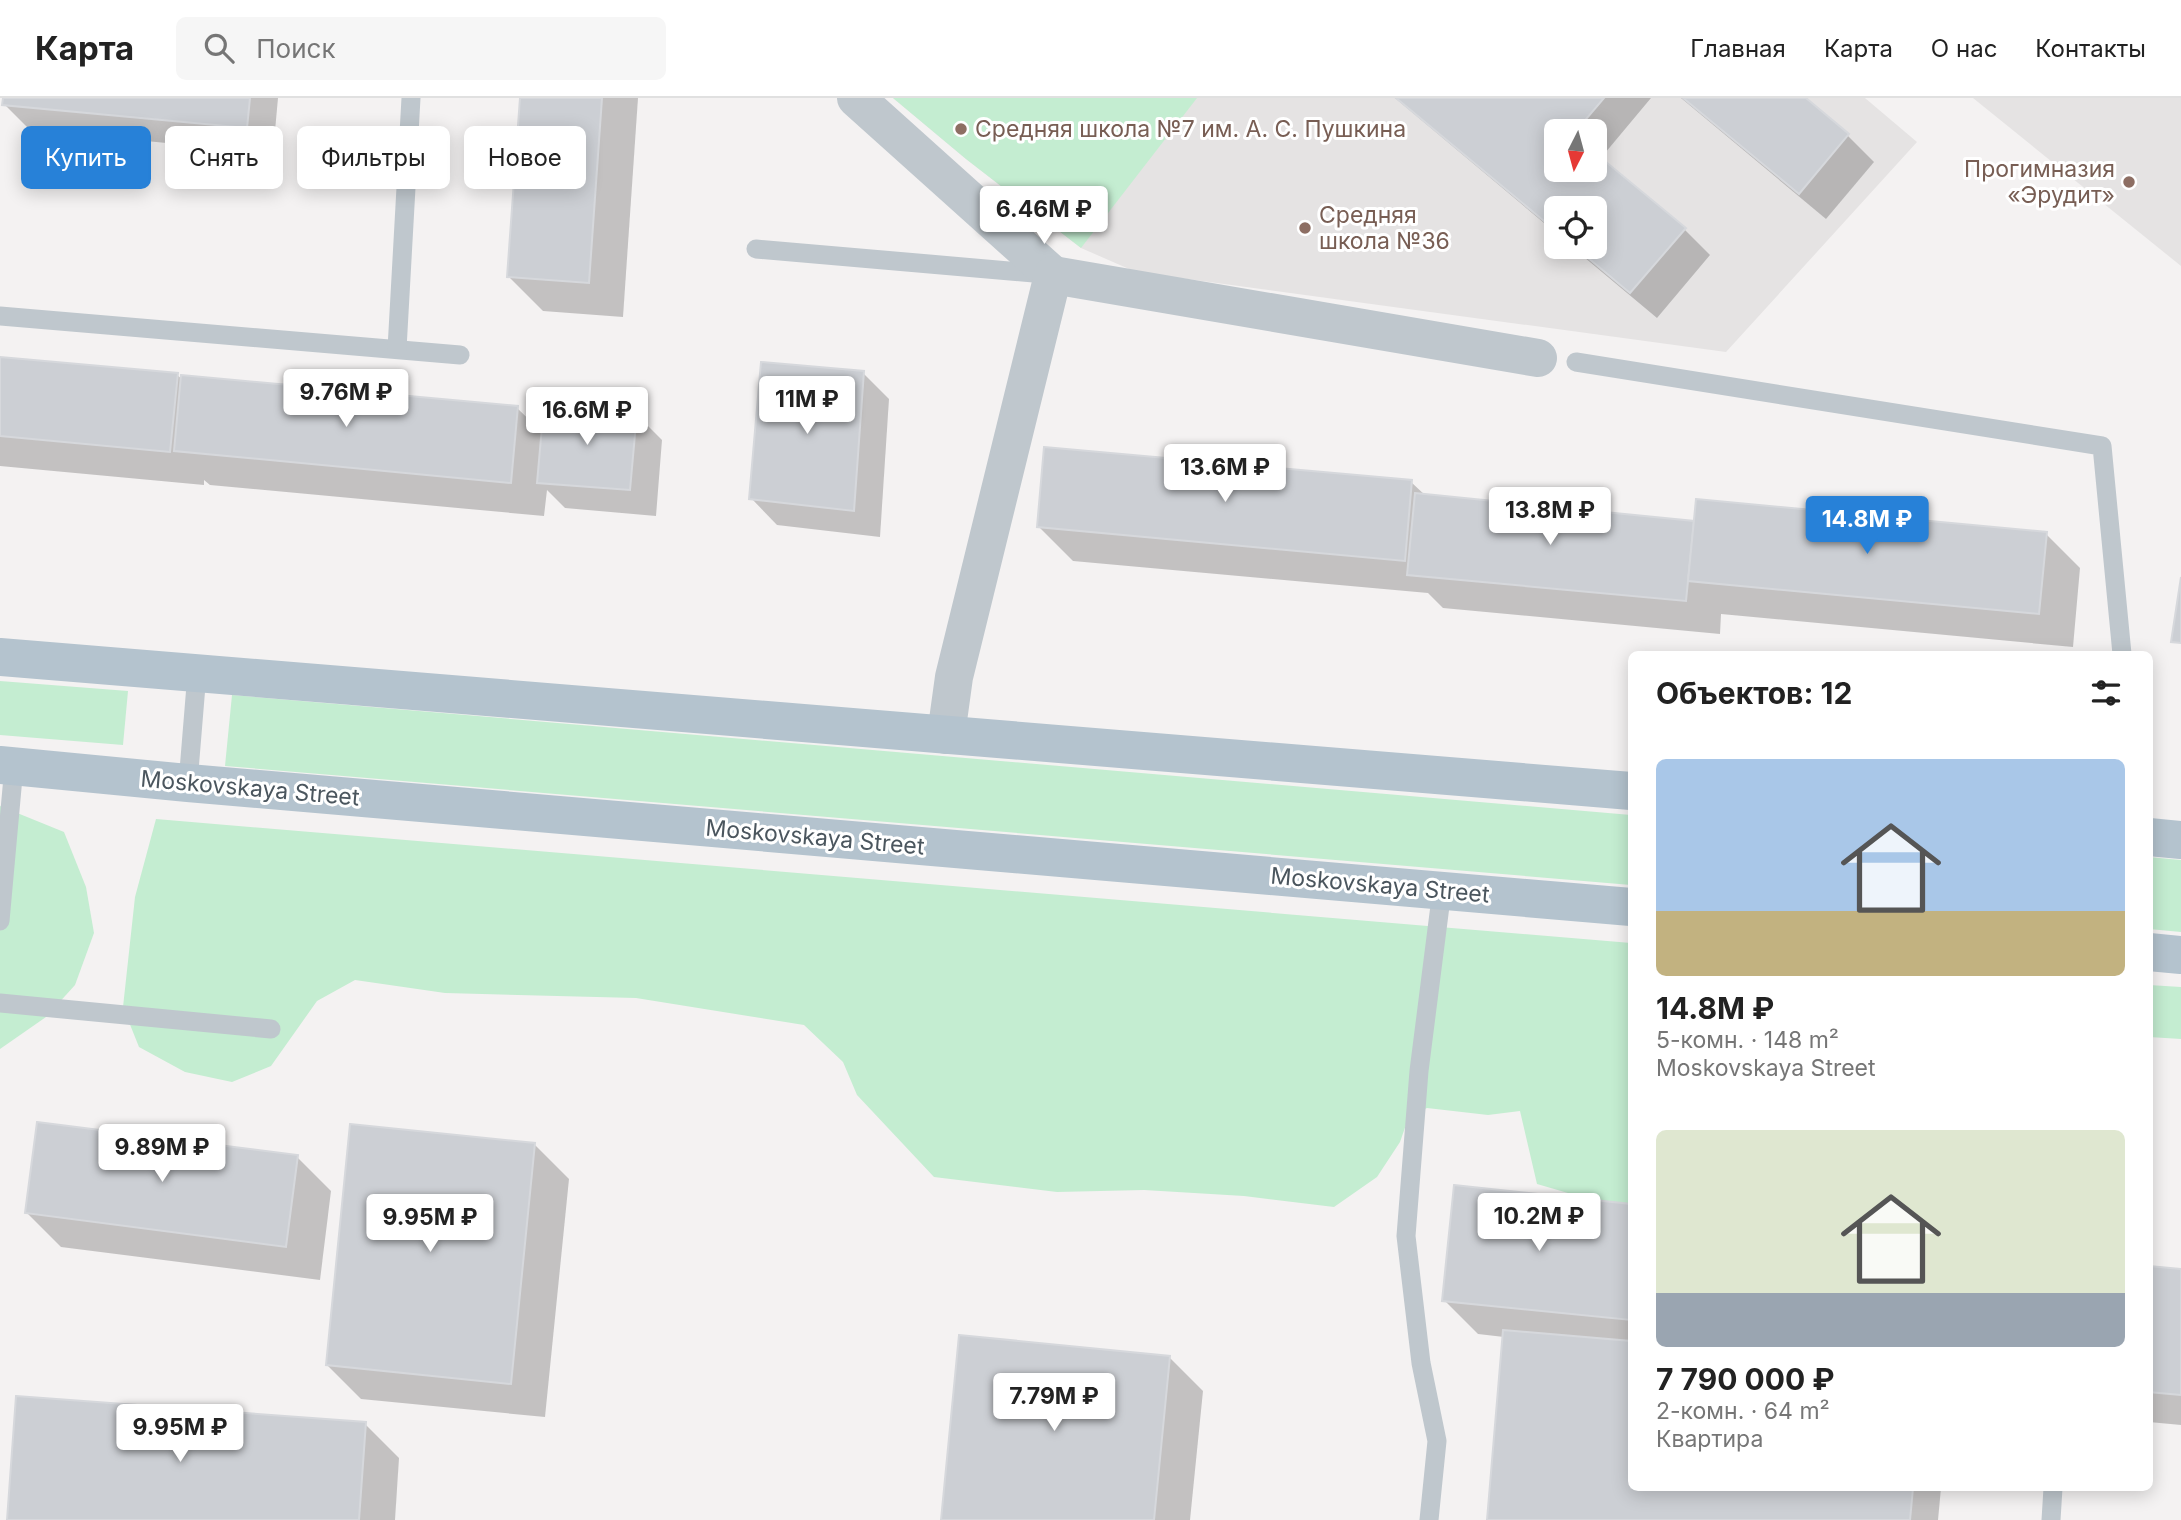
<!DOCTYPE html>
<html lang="ru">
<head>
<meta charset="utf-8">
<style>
	:root { --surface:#fff; --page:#f6f6f6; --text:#222; --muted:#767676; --line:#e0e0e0; --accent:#2781d8 }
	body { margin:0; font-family:Inter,sans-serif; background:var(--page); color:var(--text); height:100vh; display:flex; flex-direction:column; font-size:26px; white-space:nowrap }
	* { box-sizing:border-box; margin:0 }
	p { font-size:23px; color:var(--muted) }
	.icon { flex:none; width:38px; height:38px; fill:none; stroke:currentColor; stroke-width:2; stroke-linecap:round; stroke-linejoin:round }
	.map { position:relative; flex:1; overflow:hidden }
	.sheet { position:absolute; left:1628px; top:553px; width:525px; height:840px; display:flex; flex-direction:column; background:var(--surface); border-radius:10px; box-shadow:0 4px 18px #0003 }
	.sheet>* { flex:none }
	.guide { position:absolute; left:21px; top:28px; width:665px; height:63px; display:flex; gap:14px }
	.needle { width:46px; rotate:186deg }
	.buttons { position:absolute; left:1544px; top:21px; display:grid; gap:14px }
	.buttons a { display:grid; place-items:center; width:63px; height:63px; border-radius:10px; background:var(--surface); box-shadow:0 4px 18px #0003; font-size:35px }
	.price { position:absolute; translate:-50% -60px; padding:0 16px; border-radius:7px; background:#fff; color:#222; font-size:23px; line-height:46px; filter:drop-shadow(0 2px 4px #0008) }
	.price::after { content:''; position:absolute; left:50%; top:42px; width:21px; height:16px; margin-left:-10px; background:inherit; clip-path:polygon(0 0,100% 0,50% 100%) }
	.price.current { background:var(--accent); color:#fff }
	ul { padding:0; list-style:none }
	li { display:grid; align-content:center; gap:14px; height:371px; padding:0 28px }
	li span { display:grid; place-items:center; height:217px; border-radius:10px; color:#555 }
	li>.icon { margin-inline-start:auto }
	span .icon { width:126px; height:126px; fill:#fffc; stroke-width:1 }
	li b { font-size:30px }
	h2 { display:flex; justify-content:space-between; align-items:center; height:84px; padding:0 28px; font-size:30px }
	.tag { padding:0 24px; border-radius:10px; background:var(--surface); box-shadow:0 4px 18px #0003; font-size:24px; line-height:63px }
	.tag.current { background:var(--accent); color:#fff }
	header { display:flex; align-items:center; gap:42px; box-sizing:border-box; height:98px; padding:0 35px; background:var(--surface); border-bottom:2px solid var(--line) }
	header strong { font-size:33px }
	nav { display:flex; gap:38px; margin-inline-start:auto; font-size:24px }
	.search { width:490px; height:63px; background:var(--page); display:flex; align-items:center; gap:18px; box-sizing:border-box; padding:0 24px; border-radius:10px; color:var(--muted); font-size:26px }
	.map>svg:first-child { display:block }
</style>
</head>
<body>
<header>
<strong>Карта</strong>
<div class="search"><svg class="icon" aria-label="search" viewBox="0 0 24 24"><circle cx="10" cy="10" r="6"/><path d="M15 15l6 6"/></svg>Поиск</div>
<nav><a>Главная</a><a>Карта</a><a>О нас</a><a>Контакты</a></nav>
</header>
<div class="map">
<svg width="2181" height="1422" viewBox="0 0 2181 1422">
	<rect width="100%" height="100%" fill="#f4f2f2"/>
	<g fill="#e5e3e3" fill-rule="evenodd">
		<path d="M893,0H1865L1917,44L1726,254L1136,174L1081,150L966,61ZM1556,33H1594V72H1556ZM1556,110H1594V149H1556Z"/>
		<polygon points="1973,0 2181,0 2181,168"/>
	</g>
	<g fill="#c4edd1">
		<polygon points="893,0 1197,0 1081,150 966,61"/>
		<polygon points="0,583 128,593 123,647 0,637"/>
		<polygon points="232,597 1631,717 1631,787 225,668"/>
		<polygon points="0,708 64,734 86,789 94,835 75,887 46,919 0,951"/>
		<polygon points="156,721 1631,845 1631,1107 1599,1104 1537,1086 1520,1013 1488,1017 1427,1010 1409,1018 1400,1044 1377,1079 1334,1109 1244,1098 1144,1092 1057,1094 934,1079 857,997 843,964 804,927 636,900 445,895 355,882 317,903 271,968 232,984 185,974 139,949 123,909 135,799"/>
		<polygon points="2149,759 2181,762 2181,834 2149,831"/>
		<polygon points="2149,887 2181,889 2181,941 2149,939"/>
	</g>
	<g fill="#0003" fill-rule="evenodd">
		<polygon points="4,0 278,0 273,55 30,32 4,6"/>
		<polygon points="522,0 638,0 623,219 543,213 509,179"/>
		<path d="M1395,0H1651L1600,61L1684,131L1710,157L1657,220L1572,149H1594V110H1556V135ZM1556,33H1594V72H1556Z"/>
		<polygon points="1681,0 1803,0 1848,38 1874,64 1826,121"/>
		<polygon points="0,260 177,277 183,282 517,310 543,335 636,316 662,342 656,418 565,410 547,392 544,418 210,387 204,382 204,387 0,368"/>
		<polygon points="863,275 889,301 880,439 777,427 751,400"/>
		<polygon points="1411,384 1426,398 1696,425 2046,436 2080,470 2073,549 1721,516 1720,536 1443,510 1428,495 1073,463 1039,429"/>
		<polygon points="535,1047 569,1081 545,1319 361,1301 327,1267"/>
		<polygon points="297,1059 331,1093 320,1182 61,1149 27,1115"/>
		<polygon points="1631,1107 1631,1390 1941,1390 1938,1422 1488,1422 1504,1239 1478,1236 1444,1202"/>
		<polygon points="2149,1170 2181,1173 2181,1327 2149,1324"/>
		<polygon points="1169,1259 1203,1293 1190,1422 943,1422"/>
		<polygon points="365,1326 399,1360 395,1422 9,1422"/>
	</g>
	<g fill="#cccfd4" stroke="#d6d8dc" stroke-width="2">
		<polygon points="3,0 250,0 247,30 2,7"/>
		<polygon points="520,0 602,0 589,185 507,179"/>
		<polygon points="1396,0 1604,0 1576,33 1556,33 1556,72 1594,72 1594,54 1686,130 1630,195 1575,149 1594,149 1594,110 1556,110 1556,133"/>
		<polygon points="1683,0 1806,0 1849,36 1799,96"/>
		<polygon points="0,259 178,275 170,354 0,338"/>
		<polygon points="761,264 864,273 854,413 749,401"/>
		<polygon points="181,277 518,308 511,385 174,353"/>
		<polygon points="544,306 637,314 630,392 537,385"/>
		<polygon points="1044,349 1412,382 1405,463 1037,429"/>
		<polygon points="1415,395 1694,423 1686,503 1407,477"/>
		<polygon points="1696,401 2047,434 2039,516 1688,483"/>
		<polygon points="2181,479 2181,545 2171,544"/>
		<polygon points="37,1024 298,1057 286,1149 25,1115"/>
		<polygon points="350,1026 535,1045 511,1286 326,1267"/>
		<polygon points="1454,1087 1631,1106 1631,1222 1442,1203"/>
		<polygon points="2149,1168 2181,1171 2181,1297 2149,1294"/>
		<polygon points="1503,1232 1631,1243 1631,1390 1913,1390 1910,1422 1487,1422"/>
		<polygon points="959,1237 1170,1258 1154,1422 941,1422"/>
		<polygon points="16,1298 366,1324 359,1422 7,1422"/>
	</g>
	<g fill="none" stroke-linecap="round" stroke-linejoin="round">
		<g stroke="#bfc7cd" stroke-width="19">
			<polyline points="756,151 1045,176"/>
			<polyline points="0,218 460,257"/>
			<polyline points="397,251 411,0"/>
			<polyline points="1576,264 2102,348 2122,556"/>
			<polyline points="188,685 197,575"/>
			<polyline points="0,823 14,668"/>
			<polyline points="0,905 271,931"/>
			<polyline points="1429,1422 1437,1343 1421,1265 1406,1138 1419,973 1442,792"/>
			<polyline points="2051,1422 2053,1390"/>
		</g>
		<g stroke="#bfc7cd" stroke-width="38">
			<polyline points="856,0 1053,177"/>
			<polyline points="946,637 954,579 1053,177 1538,260"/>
		</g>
		<g stroke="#b4c3ce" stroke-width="38">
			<polyline points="0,559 1631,693"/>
			<polyline points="0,667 188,685 1631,809"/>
			<polyline points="2149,739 2181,742"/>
			<polyline points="2149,854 2181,857"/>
		</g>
	</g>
	<g fill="#8d6e63" stroke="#fff" stroke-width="2.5">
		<circle cx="961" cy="31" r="7"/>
		<circle cx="2129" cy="84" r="7"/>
		<circle cx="1305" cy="130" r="7"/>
	</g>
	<g text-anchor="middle" stroke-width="6" stroke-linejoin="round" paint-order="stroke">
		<g font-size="23" fill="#785e54" stroke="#fff" text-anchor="start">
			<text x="975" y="39">Средняя школа №7 им. А. С. Пушкина</text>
			<text x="2115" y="79" text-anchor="end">Прогимназия<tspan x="2115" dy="26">«Эрудит»</tspan></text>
			<text x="1319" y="125">Средняя<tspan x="1319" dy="26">школа №36</tspan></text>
		</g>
		<g font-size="23" fill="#4b565e" stroke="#fff">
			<text transform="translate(250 690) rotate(5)" y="8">Moskovskaya Street</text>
			<text transform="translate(815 739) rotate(5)" y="8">Moskovskaya Street</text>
			<text transform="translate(1380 787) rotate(5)" y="8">Moskovskaya Street</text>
		</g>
	</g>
</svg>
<div class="buttons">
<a><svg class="needle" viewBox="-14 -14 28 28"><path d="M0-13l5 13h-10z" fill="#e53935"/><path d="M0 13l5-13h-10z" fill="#767676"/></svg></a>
<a><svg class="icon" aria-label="locate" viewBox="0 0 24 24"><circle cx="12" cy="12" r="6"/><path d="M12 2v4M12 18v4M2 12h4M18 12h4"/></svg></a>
</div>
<b class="price" style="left:1044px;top:148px">6.46M ₽</b>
<b class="price" style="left:346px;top:331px">9.76M ₽</b>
<b class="price" style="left:807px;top:338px">11M ₽</b>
<b class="price" style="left:587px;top:349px">16.6M ₽</b>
<b class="price" style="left:1225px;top:406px">13.6M ₽</b>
<b class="price" style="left:1550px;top:449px">13.8M ₽</b>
<b class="price current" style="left:1867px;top:458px">14.8M ₽</b>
<b class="price" style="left:162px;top:1086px">9.89M ₽</b>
<b class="price" style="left:1539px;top:1155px">10.2M ₽</b>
<b class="price" style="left:430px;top:1156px">9.95M ₽</b>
<b class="price" style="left:1054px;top:1335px">7.79M ₽</b>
<b class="price" style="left:180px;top:1366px">9.95M ₽</b>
<div class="guide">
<a class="tag current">Купить</a>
<a class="tag">Снять</a>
<a class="tag">Фильтры</a>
<a class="tag">Новое</a>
</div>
<section class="sheet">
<h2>Объектов: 12<svg class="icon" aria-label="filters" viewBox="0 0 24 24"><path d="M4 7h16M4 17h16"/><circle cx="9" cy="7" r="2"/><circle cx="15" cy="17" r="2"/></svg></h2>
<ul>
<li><span style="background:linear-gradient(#a9c7e8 70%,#c2b280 0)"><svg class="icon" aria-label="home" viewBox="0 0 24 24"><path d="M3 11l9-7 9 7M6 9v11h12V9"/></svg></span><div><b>14.8M ₽</b><p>5-комн. · 148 m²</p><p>Moskovskaya Street</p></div></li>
<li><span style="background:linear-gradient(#dfe7d0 75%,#9aa5b1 0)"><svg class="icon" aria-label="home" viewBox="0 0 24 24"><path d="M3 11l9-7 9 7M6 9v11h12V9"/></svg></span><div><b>7 790 000 ₽</b><p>2-комн. · 64 m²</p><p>Квартира</p></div></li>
</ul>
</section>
</div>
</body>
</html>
